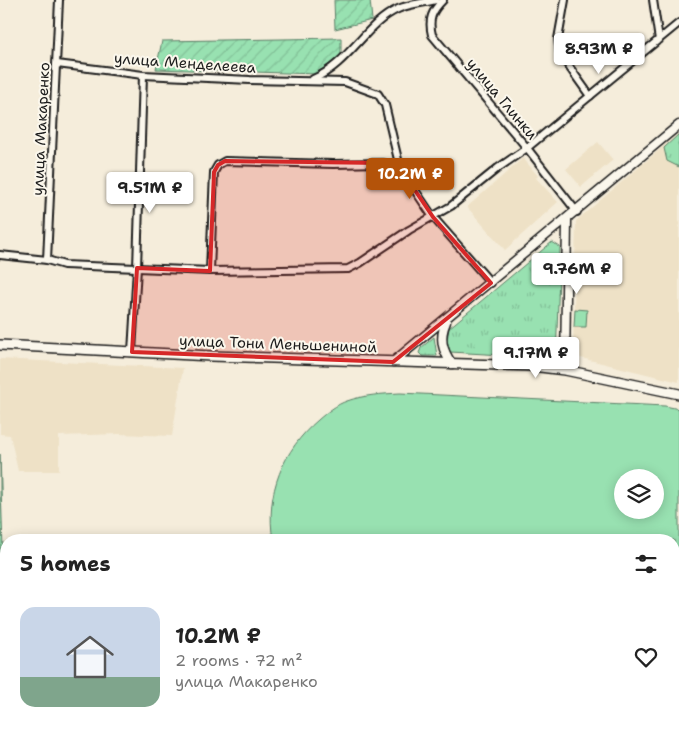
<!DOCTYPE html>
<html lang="en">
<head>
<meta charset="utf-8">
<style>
	:root { --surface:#fff; --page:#f2f2f2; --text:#222; --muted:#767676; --line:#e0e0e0; --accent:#b45309 }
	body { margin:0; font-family:"Shantell Sans",sans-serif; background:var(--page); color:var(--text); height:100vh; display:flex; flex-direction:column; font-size:19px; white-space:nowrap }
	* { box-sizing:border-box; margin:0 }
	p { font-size:16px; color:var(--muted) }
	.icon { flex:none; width:28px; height:28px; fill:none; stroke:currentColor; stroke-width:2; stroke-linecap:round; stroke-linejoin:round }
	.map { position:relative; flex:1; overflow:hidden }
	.panel { position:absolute; left:0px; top:534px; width:680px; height:196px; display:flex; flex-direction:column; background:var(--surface); border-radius:20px 20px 0 0; box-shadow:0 2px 12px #0003 }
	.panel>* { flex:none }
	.fabs { position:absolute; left:614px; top:469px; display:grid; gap:10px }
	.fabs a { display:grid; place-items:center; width:50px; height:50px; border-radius:50%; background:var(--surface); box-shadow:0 2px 12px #0003; font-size:25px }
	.price { position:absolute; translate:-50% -42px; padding:0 11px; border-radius:5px; background:#fff; color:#222; font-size:16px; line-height:32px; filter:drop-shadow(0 1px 2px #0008) }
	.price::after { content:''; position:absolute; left:50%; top:30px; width:15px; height:11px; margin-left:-8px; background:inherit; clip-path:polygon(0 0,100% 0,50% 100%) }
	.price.on { background:var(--accent); color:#fff }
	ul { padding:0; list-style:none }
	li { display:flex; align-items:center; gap:15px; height:125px; padding:0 20px }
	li+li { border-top:1px solid var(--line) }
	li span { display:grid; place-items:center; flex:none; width:140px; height:100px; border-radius:15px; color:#555 }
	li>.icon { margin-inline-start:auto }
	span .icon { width:60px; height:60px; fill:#fffc; stroke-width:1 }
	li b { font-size:21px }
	h2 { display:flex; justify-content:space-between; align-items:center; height:60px; padding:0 20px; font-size:21px }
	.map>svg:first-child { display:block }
</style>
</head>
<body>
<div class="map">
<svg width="679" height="729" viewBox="0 0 679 729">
	<defs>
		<pattern id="grass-tufts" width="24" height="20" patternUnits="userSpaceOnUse" patternTransform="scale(1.25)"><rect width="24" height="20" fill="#98e1b1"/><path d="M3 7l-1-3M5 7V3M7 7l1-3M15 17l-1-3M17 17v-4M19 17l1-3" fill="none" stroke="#82c098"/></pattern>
		<pattern id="garden-furrows" width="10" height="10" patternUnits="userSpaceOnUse" patternTransform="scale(1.25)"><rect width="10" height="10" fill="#98e1b1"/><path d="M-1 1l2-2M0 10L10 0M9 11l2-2" fill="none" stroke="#82c098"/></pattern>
	</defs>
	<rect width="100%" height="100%" fill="#f5eddb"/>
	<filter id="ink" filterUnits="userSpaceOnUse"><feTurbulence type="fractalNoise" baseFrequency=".02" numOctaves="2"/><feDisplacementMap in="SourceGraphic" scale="10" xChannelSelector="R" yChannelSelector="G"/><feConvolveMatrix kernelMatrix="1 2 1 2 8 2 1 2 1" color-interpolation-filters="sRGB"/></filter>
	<g filter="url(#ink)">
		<g fill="#eee1c6">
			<polygon points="679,133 679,382 573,356 576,221"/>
			<polygon points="598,142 613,160 581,187 566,169"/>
			<polygon points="523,158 538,176 536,178 558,202 505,250 467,207"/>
			<polygon points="0,359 183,368 172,436 119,434 59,436 59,471 18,471 10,435 0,434"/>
		</g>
		<g fill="url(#grass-tufts)" stroke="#5a7e66">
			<polygon points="679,134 679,167 667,161 664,148"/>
			<polygon points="552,242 560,247 556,358 450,352 447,340 449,328"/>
			<polygon points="575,309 587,310 586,327 574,327"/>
			<polygon points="434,337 437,356 422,356 419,353 421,348"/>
		</g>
		<g fill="url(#garden-furrows)" stroke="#5a7e66">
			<polygon points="334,0 370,0 372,20 335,29"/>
			<polygon points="341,38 341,55 318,74 156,69 162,41"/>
			<polygon points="0,454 3,550 6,554 6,724 129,724 128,729 0,729"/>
		</g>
		<path fill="#98e1b1" stroke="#5a7e66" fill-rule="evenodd" d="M400,393L665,406L679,409V657H674V540H273C265,493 283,450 318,420C326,413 337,404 347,401C364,395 382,394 400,393ZM622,478H655V510H622Z"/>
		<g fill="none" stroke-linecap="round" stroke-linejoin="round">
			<defs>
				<g id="minor">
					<path d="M443,0C432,11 428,19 432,35L527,148L577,212"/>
					<polyline points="565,0 558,39 560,54 590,96 679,23"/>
					<polyline points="653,0 659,40"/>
					<polyline points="57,64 143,75 250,80 345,82 378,94 385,105 400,168 433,217 491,283"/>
					<path d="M313,79C349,64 366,23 398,9C409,4 424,3 436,0"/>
					<polyline points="0,255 47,260 64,265 210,271 348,269 360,263 409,230 451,206 498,168 527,148 590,96"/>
					<polyline points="47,260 59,0"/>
					<polyline points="210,271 214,172 218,165 225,161 333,164 383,163 400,168"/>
					<polyline points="132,352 137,268 143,75"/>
					<polyline points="674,703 679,695"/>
					<polyline points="601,729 613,724"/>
					<polyline points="657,729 661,724"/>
				</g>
				<g id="tertiary">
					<path d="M446,322C439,338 442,350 452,364"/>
					<polyline points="393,362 679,125"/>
					<polyline points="565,370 567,220"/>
				</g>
				<polyline id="secondary" points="0,345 211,356 532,366 565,370 679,394"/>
			</defs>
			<use href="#minor" stroke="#1c1c1c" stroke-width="10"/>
			<use href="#tertiary" stroke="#1c1c1c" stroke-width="11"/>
			<use href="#secondary" stroke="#1c1c1c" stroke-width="12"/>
			<use href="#minor" stroke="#fbf7ec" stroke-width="6"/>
			<use href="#tertiary" stroke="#fbf7ec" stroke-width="8"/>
			<use href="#secondary" stroke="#fbf7ec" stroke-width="9"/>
		</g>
	</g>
	<path fill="#d62828" fill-opacity="0.2" stroke="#d62828" stroke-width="4" stroke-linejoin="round" d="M225,161L383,163L400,168L433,217L491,283L393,362L132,352L137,268L210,271L214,172L218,165Z"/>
	<g text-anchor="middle" stroke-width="4" stroke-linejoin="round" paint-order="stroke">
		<g font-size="15" fill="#1c1c1c" stroke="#fbf7ec">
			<text transform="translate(185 63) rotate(4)" y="5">улица Менделеева</text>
			<text transform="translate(502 99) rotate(50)" y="5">улица Глинки</text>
			<text transform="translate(41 129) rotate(-87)" y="5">улица Макаренко</text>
			<text transform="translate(278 344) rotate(2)" y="5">улица Тони Меньшениной</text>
		</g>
	</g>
</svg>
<div class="fabs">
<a><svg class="icon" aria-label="layers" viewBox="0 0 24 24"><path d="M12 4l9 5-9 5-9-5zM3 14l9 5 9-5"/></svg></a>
</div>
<b class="price" style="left:599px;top:75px">8.93M ₽</b>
<b class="price on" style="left:410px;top:200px">10.2M ₽</b>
<b class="price" style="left:150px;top:214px">9.51M ₽</b>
<b class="price" style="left:577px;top:295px">9.76M ₽</b>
<b class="price" style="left:536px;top:379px">9.17M ₽</b>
<section class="panel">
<h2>5 homes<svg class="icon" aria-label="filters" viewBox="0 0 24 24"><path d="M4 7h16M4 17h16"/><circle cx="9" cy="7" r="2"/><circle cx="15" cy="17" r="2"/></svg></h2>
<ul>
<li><span style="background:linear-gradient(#c9d6e8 70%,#7fa58c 0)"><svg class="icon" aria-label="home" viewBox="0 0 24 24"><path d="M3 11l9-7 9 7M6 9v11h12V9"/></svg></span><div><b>10.2M ₽</b><p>2 rooms · 72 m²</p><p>улица Макаренко</p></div><svg class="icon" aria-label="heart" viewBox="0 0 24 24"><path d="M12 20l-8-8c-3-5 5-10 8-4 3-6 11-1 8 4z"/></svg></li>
</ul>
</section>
</div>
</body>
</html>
